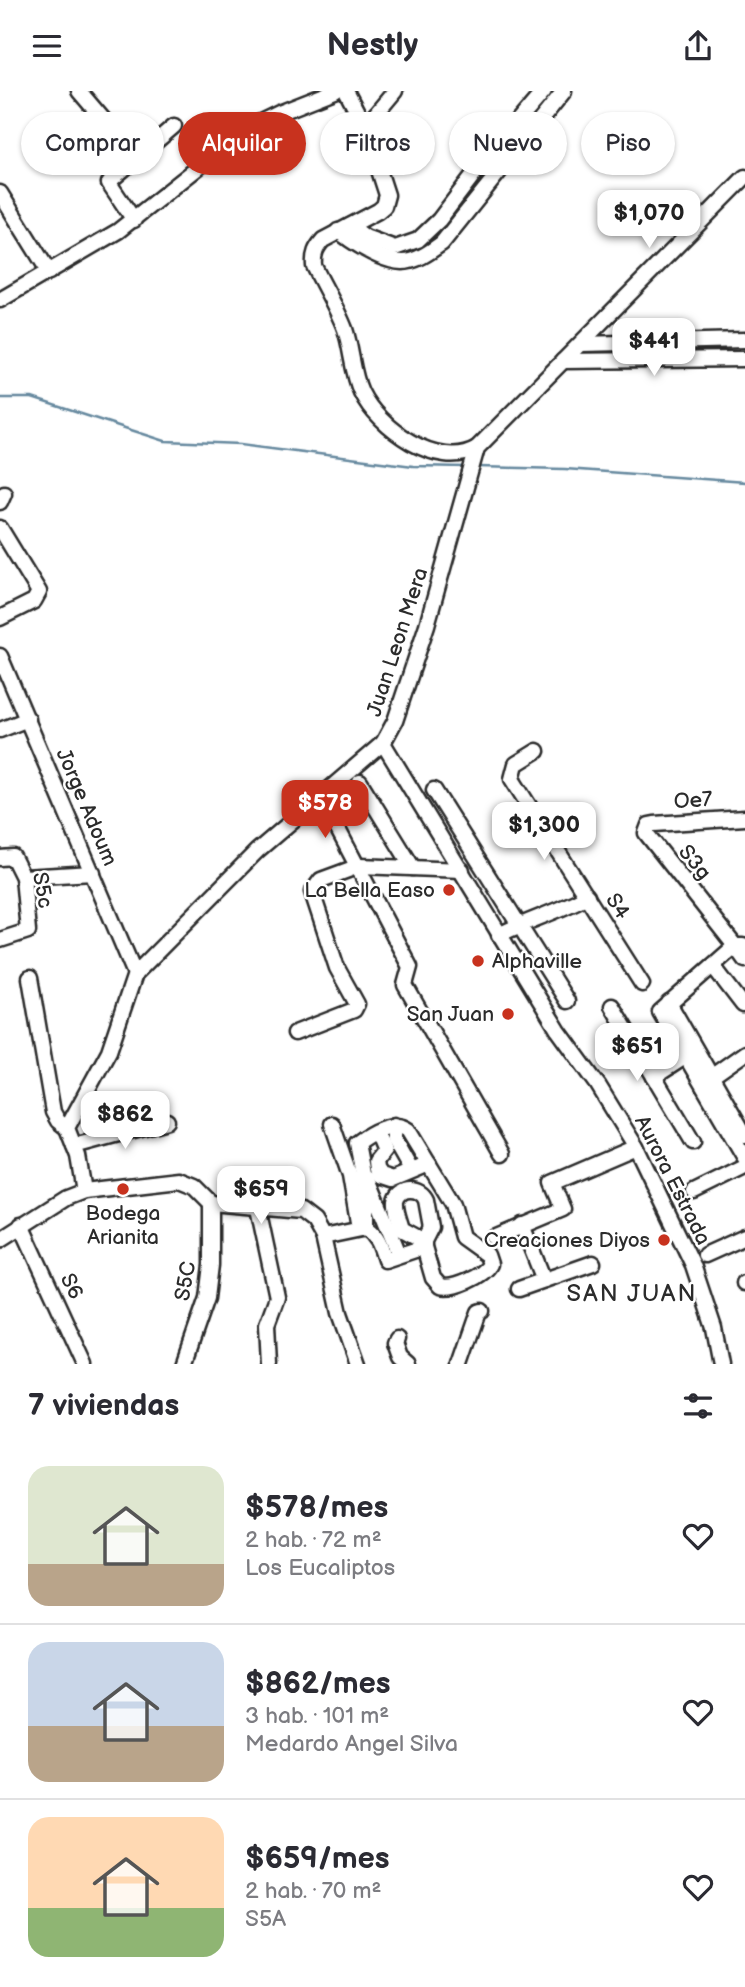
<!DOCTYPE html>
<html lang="es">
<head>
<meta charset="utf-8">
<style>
	:root { --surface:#fff; --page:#f2f2f3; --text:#2b2b33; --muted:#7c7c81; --line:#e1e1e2; --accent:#c8321e }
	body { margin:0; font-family:"Balsamiq Sans",sans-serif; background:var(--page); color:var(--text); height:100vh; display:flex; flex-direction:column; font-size:26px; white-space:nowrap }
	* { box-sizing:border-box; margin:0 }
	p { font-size:23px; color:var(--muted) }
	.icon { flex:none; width:38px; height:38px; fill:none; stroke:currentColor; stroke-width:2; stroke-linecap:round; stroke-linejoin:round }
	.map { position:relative; height:1273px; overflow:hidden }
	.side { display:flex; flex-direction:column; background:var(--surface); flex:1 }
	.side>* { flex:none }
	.top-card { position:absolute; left:21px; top:21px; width:704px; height:63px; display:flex; gap:14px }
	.price { position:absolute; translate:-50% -60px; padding:0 16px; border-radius:14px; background:#fff; color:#222; font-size:23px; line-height:46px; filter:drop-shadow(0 2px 4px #0008) }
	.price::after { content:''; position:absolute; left:50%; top:42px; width:21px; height:16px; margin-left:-10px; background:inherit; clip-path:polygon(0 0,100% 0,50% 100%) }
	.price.active { background:var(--accent); color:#fff }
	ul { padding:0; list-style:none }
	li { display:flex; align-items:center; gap:21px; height:175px; padding:0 28px }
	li+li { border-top:2px solid var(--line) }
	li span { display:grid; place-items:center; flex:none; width:196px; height:140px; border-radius:21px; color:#555 }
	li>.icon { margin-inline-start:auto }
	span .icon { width:84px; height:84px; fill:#fffc; stroke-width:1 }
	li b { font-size:30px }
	h2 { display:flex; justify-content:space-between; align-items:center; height:84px; padding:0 28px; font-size:30px }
	.tag { padding:0 24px; border-radius:32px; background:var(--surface); box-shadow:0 2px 5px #0004; font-size:24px; line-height:63px }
	.tag.active { background:var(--accent); color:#fff }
	header { display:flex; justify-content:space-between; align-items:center; height:91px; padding:0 28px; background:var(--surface); font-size:32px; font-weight:700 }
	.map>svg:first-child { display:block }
</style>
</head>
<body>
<header><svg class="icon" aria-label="menu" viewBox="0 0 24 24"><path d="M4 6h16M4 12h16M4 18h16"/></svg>Nestly<svg class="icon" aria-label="share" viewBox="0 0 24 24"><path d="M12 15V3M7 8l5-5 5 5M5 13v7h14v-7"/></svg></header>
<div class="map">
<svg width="745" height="1273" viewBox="0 0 745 1273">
	<rect width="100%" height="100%" fill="#fff"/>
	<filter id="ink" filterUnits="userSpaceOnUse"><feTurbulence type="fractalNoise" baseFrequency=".0143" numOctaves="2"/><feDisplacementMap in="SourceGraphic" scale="14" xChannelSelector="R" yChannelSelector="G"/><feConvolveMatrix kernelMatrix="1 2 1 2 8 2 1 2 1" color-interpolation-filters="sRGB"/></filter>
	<g filter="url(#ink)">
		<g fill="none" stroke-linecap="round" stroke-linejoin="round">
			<g stroke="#66899f" stroke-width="2.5">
				<polyline points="0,307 32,307 165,350 241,353 413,375 468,376"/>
				<polyline points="478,376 565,378 745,391"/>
			</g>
			<defs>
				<g id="minor">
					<polyline points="79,0 108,34 145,60"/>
					<path d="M346,0L365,36L387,104L384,115L378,120L323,149C316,157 313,163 314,175C324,196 337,217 345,238C352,259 352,282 361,301C378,337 438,380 477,357"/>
					<polyline points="365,36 395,0"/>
					<polyline points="0,102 49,181"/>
					<polyline points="134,129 109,92 111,89 174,35"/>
					<polyline points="350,135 365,146 395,157 418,149 439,129 480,75 544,0"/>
					<path d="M338,140C355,153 380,170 402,171C417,171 431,160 442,152L564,0"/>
					<polyline points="0,209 118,140 248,37 279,22 335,0"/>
					<polyline points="581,253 745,249"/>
					<polyline points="563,270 745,268"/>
					<polyline points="0,411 4,402"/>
					<polyline points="0,437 39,501 34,510 0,527"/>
					<polyline points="0,565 135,883"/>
					<polyline points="0,639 28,628"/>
					<polyline points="383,652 558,939 598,994 636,1056 693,1174 714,1237 721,1273"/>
					<polyline points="537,660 516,673 512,688 642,893"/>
					<polyline points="360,691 413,777"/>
					<polyline points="434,699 567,910"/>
					<polyline points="321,706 410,876 405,894 502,1063"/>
					<polyline points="0,767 13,766 23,786 28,840 0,849"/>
					<polyline points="23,786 93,782"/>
					<path d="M499,844C528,829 558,821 587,805"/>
					<polyline points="743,855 735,855 646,742 649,734 654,733 745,727"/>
					<polyline points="745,869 735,855 660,921 745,1067"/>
					<polyline points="713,875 743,914"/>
					<polyline points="30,887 53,1021 58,1030 67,1037"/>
					<polyline points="669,912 745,1044"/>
					<polyline points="612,915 693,1051"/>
					<polyline points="295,942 354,919 357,913 337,877 312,801 321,789 359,775 462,779"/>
					<polyline points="654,986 691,962"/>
					<polyline points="711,986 745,962"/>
					<polyline points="332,1033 350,1085 359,1137"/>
					<polyline points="394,1034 394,1049 411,1079"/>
					<polyline points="376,1041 384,1060 376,1070 377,1078 381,1084 393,1088 429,1073"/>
					<polyline points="74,1055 167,1030"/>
					<polyline points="368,1088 399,1163"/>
					<polyline points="84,1100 78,1065 67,1037 109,960 135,883 257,760 383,652 395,630 427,534 477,357 745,86"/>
					<polyline points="694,1101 745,1076"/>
					<polyline points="258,1117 277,1206 267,1233 269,1273"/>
					<polyline points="21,1134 85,1273"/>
					<polyline points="522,1134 544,1189"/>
					<path d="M366,1137V1099L357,1052C370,1042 394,1028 408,1039L453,1113L462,1146L487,1164L490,1173C484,1185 453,1199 440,1195L433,1187L424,1156V1150L431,1136L426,1109C420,1096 400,1095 396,1110C395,1119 400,1130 402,1138L424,1150"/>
					<path d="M323,1146L366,1137C378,1145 381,1156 385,1169L424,1156"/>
					<polyline points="494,1147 563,1118 552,1092 636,1056"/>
					<polyline points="0,1149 66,1107 84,1100 179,1089 194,1095 211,1112 301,1120 314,1130 323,1146 340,1222 358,1273"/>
					<polyline points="705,1164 745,1146"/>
					<polyline points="744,1192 745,1192"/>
					<polyline points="519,1198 593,1172"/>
					<polyline points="397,1248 395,1252 400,1266 408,1273"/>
					<polyline points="184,1273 207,1207 211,1174 211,1112"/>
					<polyline points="461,1273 479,1221 482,1220"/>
				</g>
			</defs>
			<use href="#minor" stroke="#2b2b2b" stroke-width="19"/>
			<use href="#minor" stroke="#fff" stroke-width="14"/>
		</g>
	</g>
	<g fill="#c8321e" stroke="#fff" stroke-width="2.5">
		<circle cx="449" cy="799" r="7"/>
		<circle cx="478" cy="870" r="7"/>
		<circle cx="508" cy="923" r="7"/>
		<circle cx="123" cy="1098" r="7"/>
		<circle cx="664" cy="1149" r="7"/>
	</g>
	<g text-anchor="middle" stroke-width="5" stroke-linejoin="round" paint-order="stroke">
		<g font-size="21" fill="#2b2b2b" stroke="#fff">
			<text transform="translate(397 551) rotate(-72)" y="7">Juan Leon Mera</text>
			<text transform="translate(693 709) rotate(-4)" y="7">Oe7</text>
			<text transform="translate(87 716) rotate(67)" y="7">Jorge Adoum</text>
			<text transform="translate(695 771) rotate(51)" y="7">S3g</text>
			<text transform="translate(43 799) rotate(80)" y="7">S5c</text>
			<text transform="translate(618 815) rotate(57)" y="7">S4</text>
			<text transform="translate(673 1089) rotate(63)" y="7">Aurora Estrada</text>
			<text transform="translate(185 1190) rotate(-80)" y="7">S5C</text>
			<text transform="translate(72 1195) rotate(65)" y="7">S6</text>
		</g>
		<g font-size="21" fill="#2b2b2b" stroke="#fff" text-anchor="end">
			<text x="435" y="806">La Bella Easo</text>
			<text x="492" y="877" text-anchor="start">Alphaville</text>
			<text x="494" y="930">San Juan</text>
			<text x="123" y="1129" text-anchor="middle">Bodega<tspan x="123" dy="24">Arianita</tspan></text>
			<text x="650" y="1156">Creaciones Diyos</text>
		</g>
		<g font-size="24" letter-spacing="2" fill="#2b2b2b" stroke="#fff">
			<text x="632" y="1210">SAN JUAN</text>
		</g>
	</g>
</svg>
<b class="price" style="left:649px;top:159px">$1,070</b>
<b class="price" style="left:654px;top:287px">$441</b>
<b class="price active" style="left:325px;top:749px">$578</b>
<b class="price" style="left:544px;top:771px">$1,300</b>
<b class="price" style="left:637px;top:992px">$651</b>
<b class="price" style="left:125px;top:1060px">$862</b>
<b class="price" style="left:261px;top:1135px">$659</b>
<div class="top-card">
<a class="tag">Comprar</a>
<a class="tag active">Alquilar</a>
<a class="tag">Filtros</a>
<a class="tag">Nuevo</a>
<a class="tag">Piso</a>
</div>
</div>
<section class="side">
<h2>7 viviendas<svg class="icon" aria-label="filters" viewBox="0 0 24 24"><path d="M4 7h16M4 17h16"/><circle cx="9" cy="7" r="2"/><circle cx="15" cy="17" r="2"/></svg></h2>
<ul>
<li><span style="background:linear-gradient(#dfe7d0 70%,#b9a48a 0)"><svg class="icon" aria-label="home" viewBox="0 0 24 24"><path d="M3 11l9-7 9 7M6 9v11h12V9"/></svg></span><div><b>$578/mes</b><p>2 hab. · 72 m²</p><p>Los Eucaliptos</p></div><svg class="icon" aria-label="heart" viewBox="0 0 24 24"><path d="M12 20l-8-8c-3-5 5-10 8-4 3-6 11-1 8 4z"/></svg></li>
<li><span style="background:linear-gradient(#c9d6e8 60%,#b9a48a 0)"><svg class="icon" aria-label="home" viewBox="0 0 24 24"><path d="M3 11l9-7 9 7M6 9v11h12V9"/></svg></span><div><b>$862/mes</b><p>3 hab. · 101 m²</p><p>Medardo Angel Silva</p></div><svg class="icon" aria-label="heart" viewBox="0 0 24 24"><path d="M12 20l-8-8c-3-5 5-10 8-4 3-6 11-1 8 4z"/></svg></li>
<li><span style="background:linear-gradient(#ffd9b3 65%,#8fb573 0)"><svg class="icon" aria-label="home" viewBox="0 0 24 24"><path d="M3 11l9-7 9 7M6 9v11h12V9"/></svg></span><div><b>$659/mes</b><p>2 hab. · 70 m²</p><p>S5A</p></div><svg class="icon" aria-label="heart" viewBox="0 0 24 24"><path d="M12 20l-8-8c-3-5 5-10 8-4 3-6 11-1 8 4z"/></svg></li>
</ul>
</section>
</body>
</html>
